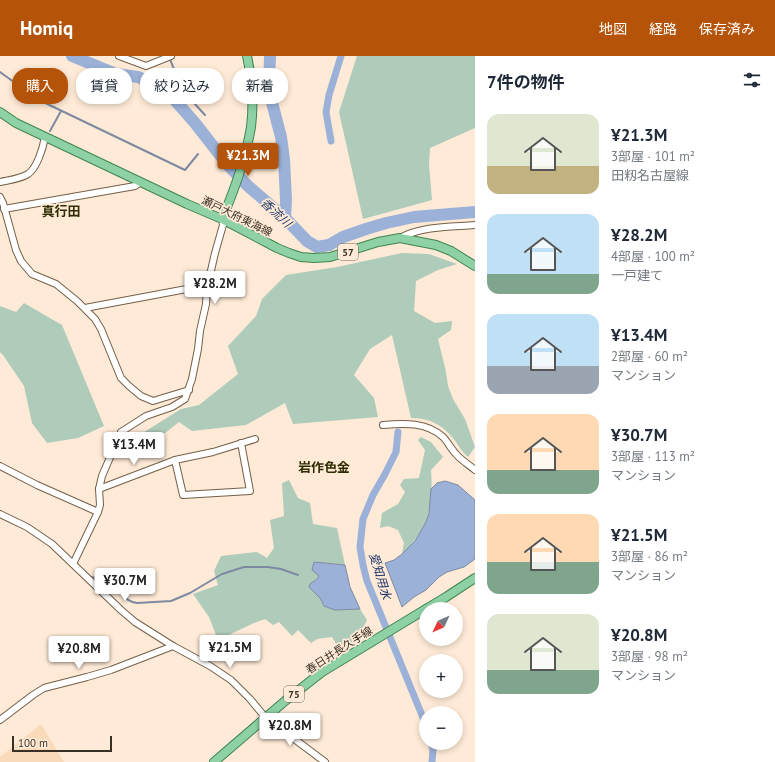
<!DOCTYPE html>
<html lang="ja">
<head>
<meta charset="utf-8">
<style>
	:root { --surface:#fff; --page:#f2f2f3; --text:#1f2937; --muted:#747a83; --accent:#b45309 }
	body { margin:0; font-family:"PT Sans","Noto Sans JP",sans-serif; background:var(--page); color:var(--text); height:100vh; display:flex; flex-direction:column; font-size:15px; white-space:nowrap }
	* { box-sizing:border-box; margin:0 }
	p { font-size:13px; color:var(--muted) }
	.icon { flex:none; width:22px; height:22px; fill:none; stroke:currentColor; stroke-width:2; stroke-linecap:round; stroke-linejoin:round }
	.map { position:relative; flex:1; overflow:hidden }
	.sheet { display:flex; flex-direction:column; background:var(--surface); width:300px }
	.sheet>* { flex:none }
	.hud { position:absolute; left:12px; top:12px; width:380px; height:36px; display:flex; gap:8px }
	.needle { width:26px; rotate:226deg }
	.controls { position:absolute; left:419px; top:546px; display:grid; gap:8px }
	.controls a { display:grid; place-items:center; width:44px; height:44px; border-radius:50%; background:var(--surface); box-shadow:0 2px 6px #0003; font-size:20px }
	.scale { position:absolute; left:12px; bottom:10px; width:100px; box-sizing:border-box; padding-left:4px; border:2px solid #382f25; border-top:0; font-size:11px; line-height:14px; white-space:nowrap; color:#382f25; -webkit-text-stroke:3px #feead6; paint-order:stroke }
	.price { position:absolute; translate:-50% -34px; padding:0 9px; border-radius:4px; background:#fff; color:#222; font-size:13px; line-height:26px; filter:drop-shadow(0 1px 2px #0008) }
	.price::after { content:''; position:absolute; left:50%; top:24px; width:12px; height:9px; margin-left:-6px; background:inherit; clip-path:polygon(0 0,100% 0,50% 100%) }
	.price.active { background:var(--accent); color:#fff }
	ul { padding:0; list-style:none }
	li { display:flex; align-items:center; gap:12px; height:100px; padding:0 12px }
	li span { display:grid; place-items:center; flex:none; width:112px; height:80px; border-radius:12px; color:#555 }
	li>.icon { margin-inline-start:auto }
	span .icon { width:48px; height:48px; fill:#fffc; stroke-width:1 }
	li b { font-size:17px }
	h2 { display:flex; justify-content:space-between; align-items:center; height:48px; padding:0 12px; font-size:17px }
	.pill { padding:0 14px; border-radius:16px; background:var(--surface); box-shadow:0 2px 6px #0003; font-size:14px; line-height:36px }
	.pill.active { background:var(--accent); color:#fff }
	header { display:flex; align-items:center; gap:24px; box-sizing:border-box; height:56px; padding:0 20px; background:var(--accent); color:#fff }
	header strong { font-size:19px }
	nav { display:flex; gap:22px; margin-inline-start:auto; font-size:14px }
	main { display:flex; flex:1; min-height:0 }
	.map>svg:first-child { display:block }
</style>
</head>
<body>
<header>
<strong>Homiq</strong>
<nav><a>地図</a><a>経路</a><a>保存済み</a></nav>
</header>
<main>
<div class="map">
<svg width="475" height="706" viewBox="0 0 475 706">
	<rect width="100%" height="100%" fill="#feead6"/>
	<polygon fill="#f9dbbc" points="41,668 64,706 0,706 0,701"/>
	<g fill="#afcbba">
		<polygon points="357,0 475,0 475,72 430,92 429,109 432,144 363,163 339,56"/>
		<path d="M402,197L429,198L457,208L438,214L416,225L414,255L435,267L452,265L451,274L438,283L446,316L448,330L453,343L465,363L475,391L468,401C461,395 458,388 452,381C441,368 429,362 411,362L392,279L370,293L354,319L374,342L378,361L293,368L285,347L246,369L192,375L179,366L150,389L141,378L181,353L199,349L238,318L228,290L256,260L262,243L286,219L337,211Z"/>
		<polygon points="24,247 62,269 104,370 78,382 47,387 32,367 24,330 3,299 0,296 0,250 16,256"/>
		<path d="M421,381L431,386L443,401L431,414C432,426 432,447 429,459C424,474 413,487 402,498L404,487L398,474L388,470L380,472L382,457L398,448L405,436L400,429L404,423L419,422L425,394L418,384Z"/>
		<polygon points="289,424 298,442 310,447 313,468 337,472 345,509 314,506 319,519 317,523 310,528 309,531 320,542 324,550 335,554 360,553 367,564 361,576 342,597 332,581 317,583 311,587 298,574 292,580 279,566 273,569 265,563 254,567 218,584 209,561 193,538 218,529 214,515 221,500 257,496 267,502 274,492 270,464 284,460 282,427"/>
	</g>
	<g fill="#9cb1d8" stroke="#7e8aa2">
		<polygon points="445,425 458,429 475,444 475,503 464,511 447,516 439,521 426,534 414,541 402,551 385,507 394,504 402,498 415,485 425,468 429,458 431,433 437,427"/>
		<polygon points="314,506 345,509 350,531 360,553 335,554 324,550 320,542 309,531 310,528 317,523 319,520 312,514"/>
	</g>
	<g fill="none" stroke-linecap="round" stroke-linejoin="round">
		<g stroke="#7e8aa2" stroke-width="2">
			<polyline points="169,1 183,35 205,59"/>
			<polyline points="0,16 39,44 185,114 198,98"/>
			<polyline points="50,75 61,55"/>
			<path d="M91,521C99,522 107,526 114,531C122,537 126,546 137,547L171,545L190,537L222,518L244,511H268L281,513L298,519"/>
		</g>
		<g stroke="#9cb1d8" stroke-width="7">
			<polyline points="331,85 326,56 329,39 341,0"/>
			<polyline points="398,376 396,396 385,418 373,439 363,463 360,491 363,509 367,525 426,669"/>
			<polyline points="431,687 433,694 432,706"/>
		</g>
		<g stroke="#9cb1d8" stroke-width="12">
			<polyline points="72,0 116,18 138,21 152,27 173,42 195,67 227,108 248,130 285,162 307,185 317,191 329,189 343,181 366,173 386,167 414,161 475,156"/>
			<polyline points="270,0 269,35 281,81 284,103 286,144 285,162"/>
		</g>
		<defs>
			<g id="minor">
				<polyline points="119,0 146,10 171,0"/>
				<path d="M0,126C9,124 20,123 28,118C37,112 43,92 45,81"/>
				<polyline points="0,141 3,147 16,194 21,205 32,218 56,228 77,245 95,263 101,273 121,322 129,330 141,340 153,345 189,334"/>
				<polyline points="4,153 135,130 141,126"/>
				<path d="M400,182C422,170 450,171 475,169"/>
				<polyline points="85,252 208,229"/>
				<path d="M383,369C404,367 427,366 443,381C448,386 451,393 456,398C461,404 469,409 475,414"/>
				<polyline points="175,404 183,439 250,435 241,387"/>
				<polyline points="0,410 37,429 98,456"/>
				<polyline points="99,433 175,404 213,396 255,383"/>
				<polyline points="0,458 27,471 52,488 122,555 135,566 173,590 210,610 231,624 250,643 265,661 325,706"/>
				<polyline points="73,508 98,456 100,449 99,433 102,420 121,376 146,360 172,351 185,343 192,323 198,293 200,275 206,248 207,232 215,197 223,169 222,163"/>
				<polyline points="0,664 33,639 44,632 87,621 111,614 173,590"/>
			</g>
			<g id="major">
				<polyline points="0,56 16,67 187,148 222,163 277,192 289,197 301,201 314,202 330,201 378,186 400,182 436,189 451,195 475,210"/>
				<path d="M222,163C234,135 246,101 251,71C254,47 252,23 247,0"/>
				<polyline points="426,553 446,541 475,522"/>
				<polyline points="214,706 285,645 322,616 426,553"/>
			</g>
		</defs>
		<use href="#minor" stroke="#745f48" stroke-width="8"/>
		<use href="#major" stroke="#3f8451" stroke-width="10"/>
		<use href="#minor" stroke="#fff" stroke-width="6"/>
		<use href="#major" stroke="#8ed1a5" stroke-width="8"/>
	</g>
	<g text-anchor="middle" stroke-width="3.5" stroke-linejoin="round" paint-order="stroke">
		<g fill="#feead6" stroke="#73675a" stroke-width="1">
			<rect x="338" y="188" width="20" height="16" rx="3"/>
			<rect x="284" y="630" width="20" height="16" rx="3"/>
		</g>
		<g font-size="10" font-weight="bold" fill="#382f25">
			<text x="348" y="200">57</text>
			<text x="294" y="642">75</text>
		</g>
		<g font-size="11" fill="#382f25" stroke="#feead6">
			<text transform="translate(237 160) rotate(26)" y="4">瀬戸大府東海線</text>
			<text transform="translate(339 594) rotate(-33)" y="4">春日井長久手線</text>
		</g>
		<g font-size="12" font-style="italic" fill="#22396b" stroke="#feead6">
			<text transform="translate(276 157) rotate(43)" y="4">香流川</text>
			<text transform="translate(380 520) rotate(73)" y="4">愛知用水</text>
		</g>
		<g font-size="13" font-weight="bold" fill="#2e2c02" stroke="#feead6">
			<text x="61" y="160">真行田</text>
			<text x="324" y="416">岩作色金</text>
		</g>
	</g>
</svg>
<div class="controls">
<a><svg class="needle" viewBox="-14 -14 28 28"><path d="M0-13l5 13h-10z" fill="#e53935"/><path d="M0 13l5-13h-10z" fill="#747a83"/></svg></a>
<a>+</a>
<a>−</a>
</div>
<div class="scale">100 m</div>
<b class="price active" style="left:248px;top:121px">¥21.3M</b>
<b class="price" style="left:215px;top:249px">¥28.2M</b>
<b class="price" style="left:134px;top:410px">¥13.4M</b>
<b class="price" style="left:125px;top:546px">¥30.7M</b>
<b class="price" style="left:230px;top:613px">¥21.5M</b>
<b class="price" style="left:79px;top:614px">¥20.8M</b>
<b class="price" style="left:290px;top:691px">¥20.8M</b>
<div class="hud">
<a class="pill active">購入</a>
<a class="pill">賃貸</a>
<a class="pill">絞り込み</a>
<a class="pill">新着</a>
</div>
</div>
<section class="sheet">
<h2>7件の物件<svg class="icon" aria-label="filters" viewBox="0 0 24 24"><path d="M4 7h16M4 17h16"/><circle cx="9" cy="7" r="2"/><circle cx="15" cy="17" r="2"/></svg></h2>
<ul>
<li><span style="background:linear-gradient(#dfe7d0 65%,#c2b280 0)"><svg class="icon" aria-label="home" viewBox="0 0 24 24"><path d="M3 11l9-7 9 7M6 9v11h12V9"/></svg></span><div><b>¥21.3M</b><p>3部屋 · 101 m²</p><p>田籾名古屋線</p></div></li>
<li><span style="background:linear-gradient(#bfe0f5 75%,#7fa58c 0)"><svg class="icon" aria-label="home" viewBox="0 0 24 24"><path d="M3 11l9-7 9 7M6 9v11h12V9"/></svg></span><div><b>¥28.2M</b><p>4部屋 · 100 m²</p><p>一戸建て</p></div></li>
<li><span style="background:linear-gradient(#bfe0f5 65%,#9aa5b1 0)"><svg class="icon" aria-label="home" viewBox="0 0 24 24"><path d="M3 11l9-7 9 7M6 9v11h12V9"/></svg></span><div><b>¥13.4M</b><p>2部屋 · 60 m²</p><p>マンション</p></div></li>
<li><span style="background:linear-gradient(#ffd9b3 70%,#7fa58c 0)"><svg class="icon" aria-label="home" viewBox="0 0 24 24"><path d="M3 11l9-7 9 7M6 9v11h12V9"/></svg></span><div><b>¥30.7M</b><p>3部屋 · 113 m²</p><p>マンション</p></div></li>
<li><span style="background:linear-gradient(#ffd9b3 60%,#7fa58c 0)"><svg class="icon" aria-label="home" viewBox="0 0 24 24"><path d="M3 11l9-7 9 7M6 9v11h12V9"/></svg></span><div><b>¥21.5M</b><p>3部屋 · 86 m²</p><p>マンション</p></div></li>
<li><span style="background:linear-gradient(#dfe7d0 70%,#7fa58c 0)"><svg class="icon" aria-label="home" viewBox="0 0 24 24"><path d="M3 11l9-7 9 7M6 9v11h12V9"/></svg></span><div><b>¥20.8M</b><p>3部屋 · 98 m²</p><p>マンション</p></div></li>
</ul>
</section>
</main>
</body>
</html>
